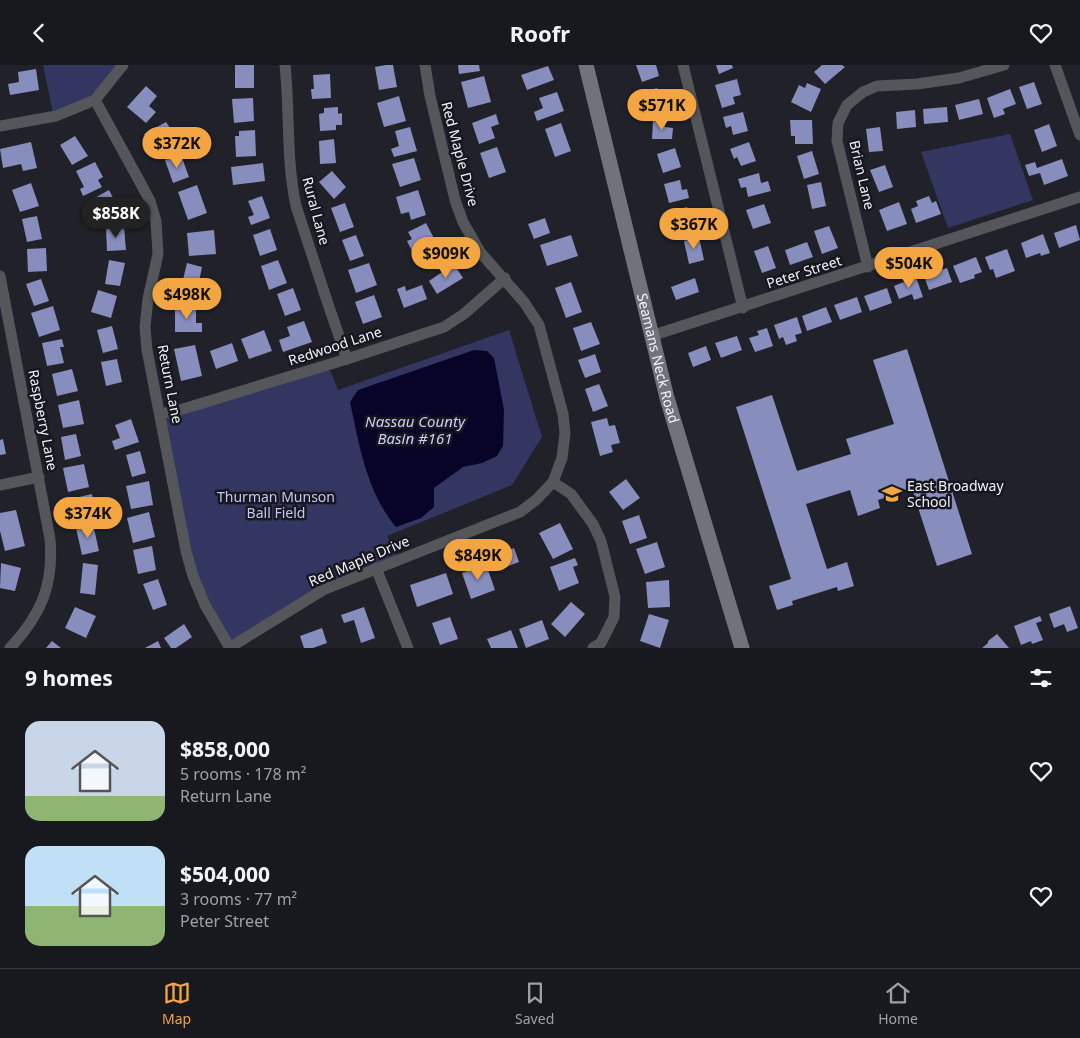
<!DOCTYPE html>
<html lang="en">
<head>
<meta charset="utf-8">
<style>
	:root { --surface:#18191f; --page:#25262c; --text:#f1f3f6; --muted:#9fa0a4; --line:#36383d; --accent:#f2a541 }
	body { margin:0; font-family:"Noto Sans",sans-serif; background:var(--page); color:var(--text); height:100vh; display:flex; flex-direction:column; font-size:19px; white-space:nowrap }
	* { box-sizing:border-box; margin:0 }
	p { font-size:16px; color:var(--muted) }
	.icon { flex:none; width:28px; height:28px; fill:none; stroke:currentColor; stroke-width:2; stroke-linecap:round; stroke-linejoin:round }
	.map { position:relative; height:583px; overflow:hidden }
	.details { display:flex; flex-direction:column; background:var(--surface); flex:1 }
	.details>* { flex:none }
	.price { position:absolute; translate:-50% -42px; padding:0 11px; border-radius:18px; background:var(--accent); color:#111; font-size:16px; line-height:32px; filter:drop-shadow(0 1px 2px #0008) }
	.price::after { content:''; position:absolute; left:50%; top:30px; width:15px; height:11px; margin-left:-8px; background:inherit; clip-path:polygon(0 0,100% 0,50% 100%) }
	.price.selected { background:#222; color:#fff }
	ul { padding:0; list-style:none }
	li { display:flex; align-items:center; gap:15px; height:125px; padding:0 25px }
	li span { display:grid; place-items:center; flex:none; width:140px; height:100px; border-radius:15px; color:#555 }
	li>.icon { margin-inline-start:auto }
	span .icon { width:60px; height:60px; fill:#fffc; stroke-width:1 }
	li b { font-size:21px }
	h2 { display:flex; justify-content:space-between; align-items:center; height:60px; padding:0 25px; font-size:21px }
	header { display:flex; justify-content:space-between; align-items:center; height:65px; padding:0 25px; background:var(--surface); font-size:22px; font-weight:700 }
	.tabs { display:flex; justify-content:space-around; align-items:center; height:70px; border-top:1px solid var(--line); background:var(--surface); font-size:14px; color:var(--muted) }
	.tabs a { display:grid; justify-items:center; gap:2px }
	.tabs .selected { color:var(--accent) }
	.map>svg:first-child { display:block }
</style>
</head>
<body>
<header><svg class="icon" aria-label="back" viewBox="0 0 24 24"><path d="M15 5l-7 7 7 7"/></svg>Roofr<svg class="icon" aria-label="heart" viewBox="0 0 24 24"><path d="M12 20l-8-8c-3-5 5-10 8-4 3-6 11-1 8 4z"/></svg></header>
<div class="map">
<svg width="1080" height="583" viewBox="0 0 1080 583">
	<rect width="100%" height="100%" fill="#202129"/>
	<g fill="#333660">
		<polygon points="43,0 121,0 93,34 53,48"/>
		<polygon points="1010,69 1033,135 948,163 921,87"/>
		<polygon points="509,265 542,372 512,420 387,471 398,493 320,524 231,579 196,511 163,350 328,300 338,325"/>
	</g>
	<path fill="#080428" d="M474,285L487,286L494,293L504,345L503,381L497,391L482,398L463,402L434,423V442L421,453L396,462C367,428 359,379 350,337L358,325Z"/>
	<g fill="#878dbd">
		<rect x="235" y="0" width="19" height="23"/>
		<polygon points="386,0 393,0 397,22 379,25 375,2"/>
		<polygon points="458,0 479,0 480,6 459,9"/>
		<polygon points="636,0 656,0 659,11 642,17"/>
		<polygon points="716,0 732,0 733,3 719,9"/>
		<polygon points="822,0 842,0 845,2 825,19 814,7"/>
		<polygon points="548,1 554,15 527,25 521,10"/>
		<polygon points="36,4 39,25 10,30 8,19 19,17 18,7"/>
		<polygon points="330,9 331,33 312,34 311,24 314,24 313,10"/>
		<polygon points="484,11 491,37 468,43 461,17"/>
		<polygon points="737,14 741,30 733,32 735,39 722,43 715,20"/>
		<polygon points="1034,17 1042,39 1027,44 1019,22"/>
		<polygon points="807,18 821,24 811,47 791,37 799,20 805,23"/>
		<polygon points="146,21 157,31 149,41 156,47 146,58 127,42"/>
		<polygon points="657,23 660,33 663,32 666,40 644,48 638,29"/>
		<polygon points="1010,24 1016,39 1003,44 1005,49 994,53 987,33"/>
		<polygon points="557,27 564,46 537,56 534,47 543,43 539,33"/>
		<polygon points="399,31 406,56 384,62 377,38"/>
		<polygon points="253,33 254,56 234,58 232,34"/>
		<polygon points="979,34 983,49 959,55 955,40"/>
		<polygon points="338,42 338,49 342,48 342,60 336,60 336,65 320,66 319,49 324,48 324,43"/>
		<polygon points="947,42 948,57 924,59 923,44"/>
		<polygon points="915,45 916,62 897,64 896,47"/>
		<polygon points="743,47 748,66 733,70 731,61 726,63 723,52"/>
		<polygon points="496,49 499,59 491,62 495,73 479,79 472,58"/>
		<polygon points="790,55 812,55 813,79 795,79 795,71 791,71"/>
		<polygon points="653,56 665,56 665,62 673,63 672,74 652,74"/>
		<polygon points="166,57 170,63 164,67 172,82 157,90 144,69"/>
		<polygon points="561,58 571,86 555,92 545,64"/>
		<polygon points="1049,59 1057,81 1042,87 1034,65"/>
		<polygon points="410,62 417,86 394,92 391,84 399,81 395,66"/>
		<polygon points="880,62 883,86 869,87 866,64"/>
		<polygon points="255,65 256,91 236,92 235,71 239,71 239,66"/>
		<polygon points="75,71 88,91 72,100 60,80"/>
		<polygon points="334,74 336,98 320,99 319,76"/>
		<polygon points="31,77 37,103 23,106 21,99 3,103 0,84"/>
		<polygon points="749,77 756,96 741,101 737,92 734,94 730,84"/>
		<polygon points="497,82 506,107 489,113 480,88"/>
		<polygon points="675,83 681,102 663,108 657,89"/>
		<polygon points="812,86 819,109 804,114 797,91"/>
		<polygon points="181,90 189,112 173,118 165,95"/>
		<polygon points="414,93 421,115 400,122 392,99"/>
		<polygon points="1062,94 1068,111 1044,120 1040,108 1029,111 1025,100 1035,97 1037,103"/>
		<polygon points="95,97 103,112 98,115 102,122 83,131 80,124 84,122 76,106"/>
		<polygon points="263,98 265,116 233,120 231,102"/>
		<polygon points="885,100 893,122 879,127 870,105"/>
		<polygon points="332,106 346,122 334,134 319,117"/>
		<polygon points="759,108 761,118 768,116 771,126 748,132 746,122 741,123 738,114"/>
		<polygon points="680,115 682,125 687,124 689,133 669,138 664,119"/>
		<polygon points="821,117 826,141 812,144 807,120"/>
		<polygon points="31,118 39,141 20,147 12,125"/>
		<polygon points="197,120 207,148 188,155 178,127"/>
		<polygon points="109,125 122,150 102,160 89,136"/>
		<polygon points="418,125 426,150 411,155 409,147 401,149 396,132"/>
		<polygon points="262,131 270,153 251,160 248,152 254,150 248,136"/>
		<polygon points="929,131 932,138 936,136 941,149 916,158 911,144 918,141 916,136"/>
		<polygon points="899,137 907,159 887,166 879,145"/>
		<polygon points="345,138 354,162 340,167 331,143"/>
		<polygon points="764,139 771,158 753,164 746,145"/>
		<polygon points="687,142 691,155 694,154 697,164 674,171 667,148"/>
		<polygon points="37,151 42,174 27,177 22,154"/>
		<polygon points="545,153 550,168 534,174 528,159"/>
		<polygon points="426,158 438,181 421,190 417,183 412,186 407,176 412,174 408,167"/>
		<polygon points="1076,160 1080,175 1059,183 1054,168"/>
		<polygon points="829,161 838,183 822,189 814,166"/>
		<polygon points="124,162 126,185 107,186 106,163"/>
		<polygon points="270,164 277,185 260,191 253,170"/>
		<polygon points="214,165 216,189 189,191 187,168"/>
		<polygon points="1043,169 1050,188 1041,191 1040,188 1026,193 1021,178"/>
		<polygon points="356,170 364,191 350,196 342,175"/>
		<polygon points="571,170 578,191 547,201 540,180"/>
		<polygon points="699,172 704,195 689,199 684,176"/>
		<polygon points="807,177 813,192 790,200 785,185"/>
		<polygon points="768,181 776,203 762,208 754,186"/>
		<polygon points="46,183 47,206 28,207 27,184"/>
		<polygon points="1007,184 1015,206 996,213 993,204 990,205 985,192"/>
		<polygon points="976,192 982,207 974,210 975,213 960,218 953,201"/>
		<polygon points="109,195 125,198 120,221 105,219"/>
		<polygon points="278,195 287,218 269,225 261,201"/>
		<polygon points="187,198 202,202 196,231 180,227"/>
		<polygon points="369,198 377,220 356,228 348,205"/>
		<polygon points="454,199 463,213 437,229 429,216"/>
		<polygon points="947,203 952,217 929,225 924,211"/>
		<polygon points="916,212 923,232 914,235 912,229 899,234 894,221"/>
		<polygon points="695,213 699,227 676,235 671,222"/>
		<polygon points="41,214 49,236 34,241 26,219"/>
		<polygon points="571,217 582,247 566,253 555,223"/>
		<polygon points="422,220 427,234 404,243 397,224 405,221 406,226"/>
		<polygon points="293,223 301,245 285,251 277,229"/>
		<polygon points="887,223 892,238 870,246 864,231"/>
		<polygon points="98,225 117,231 111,253 91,247"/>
		<polygon points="374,230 382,252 363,259 355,237"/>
		<polygon points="857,232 862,247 840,255 834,240"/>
		<polygon points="53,241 60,265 39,272 31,248"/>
		<polygon points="196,241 196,258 202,258 202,267 175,267 175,242"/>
		<polygon points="826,242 832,257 807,266 802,251"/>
		<polygon points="797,252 802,268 795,270 797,276 786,280 783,272 779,274 774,260"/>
		<polygon points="304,256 312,277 283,287 279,275 290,271 287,262"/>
		<polygon points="591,257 600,279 581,286 573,263"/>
		<polygon points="112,261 118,284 103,288 97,265"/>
		<polygon points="767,263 773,281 755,287 749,273 759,270 757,266"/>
		<polygon points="264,265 272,286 249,294 241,274"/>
		<polygon points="737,271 742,285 721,293 715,278"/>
		<polygon points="62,274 64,282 60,282 64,298 47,301 42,278"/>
		<polygon points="232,278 238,296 216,304 210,286"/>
		<polygon points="195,280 202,311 181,316 174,284"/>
		<polygon points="706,281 711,295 693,302 688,288"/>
		<polygon points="907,284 972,489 937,501 912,424 878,435 880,443 858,451 850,425 806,439 827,504 847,497 854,521 838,526 837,522 792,536 793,540 777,545 769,521 791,514 736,342 772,330 797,406 851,389 846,374 894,359 873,295"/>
		<polygon points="595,289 601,307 585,313 578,295"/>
		<polygon points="117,294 122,317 106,321 101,297"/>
		<polygon points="72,304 78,326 57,331 52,309"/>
		<polygon points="599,319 608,341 593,347 585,324"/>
		<polygon points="79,335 84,359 63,363 58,340"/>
		<polygon points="607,353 609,361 615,360 620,378 611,380 613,387 600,391 591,357"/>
		<polygon points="131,354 139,377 115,385 112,376 120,373 115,360"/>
		<polygon points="76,369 81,391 65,395 61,372"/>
		<polygon points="3,374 6,389 0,390 0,375"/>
		<polygon points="140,386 146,408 132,412 126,390"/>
		<polygon points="84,399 89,422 68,427 63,403"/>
		<polygon points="626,414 640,433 623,445 609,427"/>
		<polygon points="149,416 153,440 131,444 126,421"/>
		<polygon points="92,429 97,453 75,458 70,434"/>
		<polygon points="16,445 25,481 5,486 0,466 0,448"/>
		<polygon points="149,447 155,472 133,478 127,453"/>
		<polygon points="639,450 647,473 630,479 622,456"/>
		<polygon points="560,458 573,484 553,494 539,468"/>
		<polygon points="93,459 99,486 82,490 76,463"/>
		<polygon points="657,477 665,502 645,509 636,484"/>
		<polygon points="152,481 156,505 138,509 133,485"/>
		<polygon points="514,483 519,497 495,506 490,492"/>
		<polygon points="575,493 578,500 573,502 579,518 559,526 550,502"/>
		<polygon points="1,498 21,503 15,526 0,523"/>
		<polygon points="83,498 98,500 95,530 80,528"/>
		<polygon points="486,499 495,525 471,534 462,508"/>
		<polygon points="446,508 453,529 417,542 410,520"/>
		<polygon points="158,514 167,540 153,545 143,519"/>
		<polygon points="669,515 670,542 648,543 646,517"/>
		<polygon points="571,537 585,549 565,572 551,559"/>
		<polygon points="1070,541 1078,563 1067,567 1064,559 1054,563 1049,549"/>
		<polygon points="75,542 96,551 86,573 65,563"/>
		<polygon points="364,542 375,573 361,578 354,555 344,558 341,550"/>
		<polygon points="649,549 669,555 660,583 640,576"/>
		<polygon points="1040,551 1042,556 1036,558 1043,575 1032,579 1031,576 1021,580 1014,561"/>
		<polygon points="450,552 458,574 440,580 432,558"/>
		<polygon points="542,555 549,574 526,583 519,564"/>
		<polygon points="184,559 192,572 176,583 171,583 164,573"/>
		<polygon points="322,563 327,578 313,583 304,583 300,571"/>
		<polygon points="511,565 518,583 491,583 487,574"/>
		<polygon points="997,569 1009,583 982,583 988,578 988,576"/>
		<polygon points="52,576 61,583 46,583"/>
		<polygon points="158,576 161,583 145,583"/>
	</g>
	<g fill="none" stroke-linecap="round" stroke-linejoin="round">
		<g stroke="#55565a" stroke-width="11">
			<path d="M285,0C290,47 286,94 296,141L328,239L347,294"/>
			<polyline points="683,0 743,243"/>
			<polyline points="1055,0 1080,70"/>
			<polyline points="95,35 141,119 150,136 156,156 158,189 148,234 145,262 147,285 186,486 193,511 205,540 230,583"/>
			<polyline points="0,61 56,51 95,35 123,0"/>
			<polyline points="868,202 837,76 838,58 847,40 863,27 877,21 917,19 959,13 1004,0"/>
			<path d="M0,211L50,474C54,520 41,550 10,583"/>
			<polyline points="651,271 1080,132"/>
			<polyline points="160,349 183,344 347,294 444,262 464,249 505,213"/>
			<polyline points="553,417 571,429 593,459 601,476 615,532 614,552 601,578 593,583"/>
			<polyline points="0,420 39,412"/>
			<polyline points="376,503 408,583"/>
			<polyline points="229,583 323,525 520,447 536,435 553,417 562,393 565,368 563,349 539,260 524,237 480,187 463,157 455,135 430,31 425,0"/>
		</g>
		<path stroke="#72737a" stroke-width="15" id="s1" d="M586,0L667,333L742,583"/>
	</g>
	<defs>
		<symbol id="school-bare" viewBox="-9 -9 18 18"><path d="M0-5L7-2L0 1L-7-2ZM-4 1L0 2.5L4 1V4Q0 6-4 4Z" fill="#f2a541" stroke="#17181f" stroke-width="2.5" paint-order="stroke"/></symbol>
	</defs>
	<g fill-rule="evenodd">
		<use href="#school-bare" x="878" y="415" width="28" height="28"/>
	</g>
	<g text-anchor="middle" stroke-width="5" stroke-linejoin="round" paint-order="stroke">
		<g font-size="14" fill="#f2f3f9" stroke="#17181f">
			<text transform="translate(460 89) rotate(75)" y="5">Red Maple Drive</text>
			<text transform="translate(862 110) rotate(77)" y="5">Brian Lane</text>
			<text transform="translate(316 146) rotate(75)" y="5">Rural Lane</text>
			<text transform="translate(804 207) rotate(-18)" y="5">Peter Street</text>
			<text transform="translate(335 281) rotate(-18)" y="5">Redwood Lane</text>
			<text dy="5" stroke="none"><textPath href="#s1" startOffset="302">Seamans Neck Road</textPath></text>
			<text transform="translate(170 319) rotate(79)" y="5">Return Lane</text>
			<text transform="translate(43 355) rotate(79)" y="5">Raspberry Lane</text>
			<text transform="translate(359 496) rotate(-23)" y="5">Red Maple Drive</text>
		</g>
		<g font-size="14" fill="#f2f3f9" stroke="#17181f" text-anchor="start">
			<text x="907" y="426">East Broadway<tspan x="907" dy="16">School</tspan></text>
		</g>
		<g font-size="14" fill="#c2c7f3" stroke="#17181f">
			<text x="276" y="437">Thurman Munson<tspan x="276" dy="16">Ball Field</tspan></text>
		</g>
		<g font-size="15" font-style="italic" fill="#c9cffb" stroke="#17181f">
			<text x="415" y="362">Nassau County<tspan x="415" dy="17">Basin #161</tspan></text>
		</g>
	</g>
</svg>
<b class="price" style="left:662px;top:66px">$571K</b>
<b class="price" style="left:177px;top:104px">$372K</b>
<b class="price selected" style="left:116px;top:174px">$858K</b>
<b class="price" style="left:694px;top:185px">$367K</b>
<b class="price" style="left:446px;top:214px">$909K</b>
<b class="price" style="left:909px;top:224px">$504K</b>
<b class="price" style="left:187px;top:255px">$498K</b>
<b class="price" style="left:88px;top:474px">$374K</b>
<b class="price" style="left:478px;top:516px">$849K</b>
</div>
<section class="details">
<h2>9 homes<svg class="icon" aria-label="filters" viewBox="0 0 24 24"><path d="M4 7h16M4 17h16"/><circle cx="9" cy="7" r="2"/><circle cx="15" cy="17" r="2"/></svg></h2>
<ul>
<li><span style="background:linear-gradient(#c9d6e8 75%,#8fb573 0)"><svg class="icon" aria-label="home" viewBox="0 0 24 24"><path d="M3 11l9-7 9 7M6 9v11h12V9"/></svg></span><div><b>$858,000</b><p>5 rooms · 178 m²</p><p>Return Lane</p></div><svg class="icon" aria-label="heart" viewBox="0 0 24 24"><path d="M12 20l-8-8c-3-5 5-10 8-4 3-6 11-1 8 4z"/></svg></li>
<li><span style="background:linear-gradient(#bfe0f5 60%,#8fb573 0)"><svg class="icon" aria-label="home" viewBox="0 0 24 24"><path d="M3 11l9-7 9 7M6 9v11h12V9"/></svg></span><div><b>$504,000</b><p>3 rooms · 77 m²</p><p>Peter Street</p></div><svg class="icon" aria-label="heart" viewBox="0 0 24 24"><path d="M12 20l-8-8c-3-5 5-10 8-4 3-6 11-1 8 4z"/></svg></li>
</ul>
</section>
<nav class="tabs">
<a class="selected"><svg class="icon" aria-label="map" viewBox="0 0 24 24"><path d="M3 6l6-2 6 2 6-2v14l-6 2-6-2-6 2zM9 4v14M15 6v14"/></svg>Map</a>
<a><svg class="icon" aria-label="saved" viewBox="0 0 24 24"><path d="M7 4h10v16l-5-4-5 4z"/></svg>Saved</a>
<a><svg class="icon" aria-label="home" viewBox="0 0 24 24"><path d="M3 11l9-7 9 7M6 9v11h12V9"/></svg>Home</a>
</nav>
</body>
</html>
